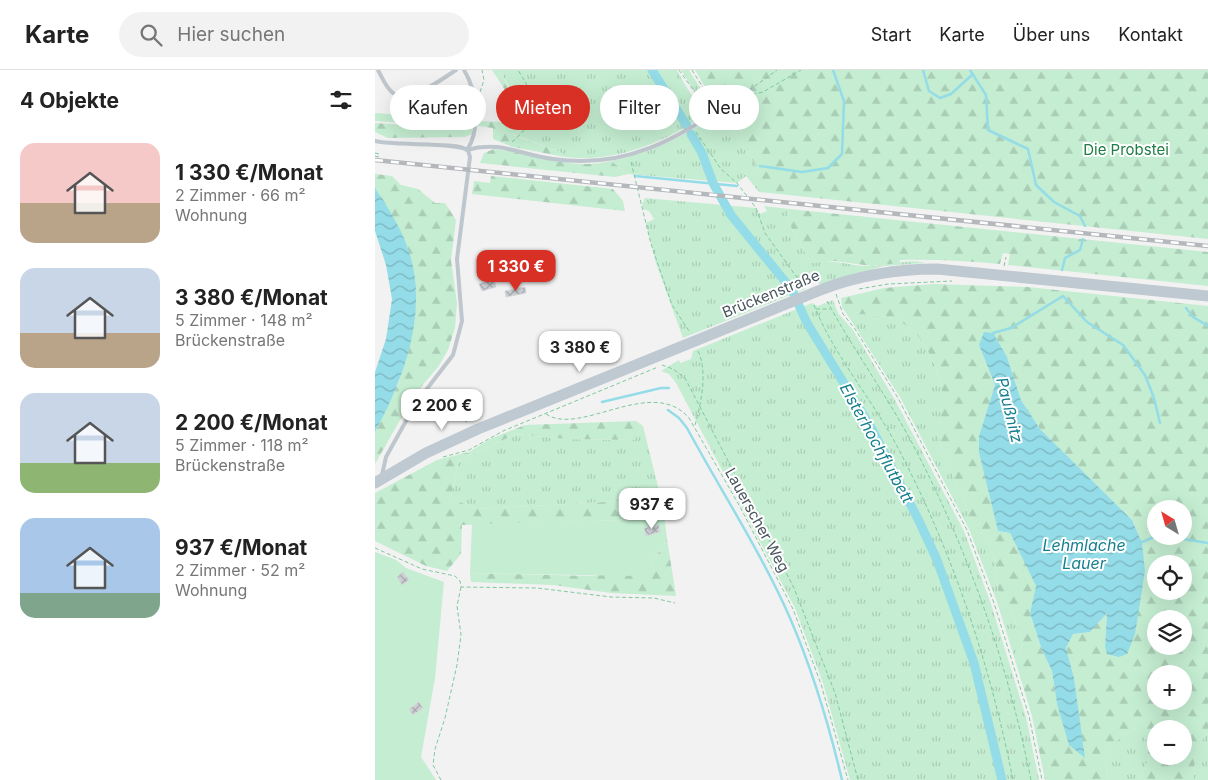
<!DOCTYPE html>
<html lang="de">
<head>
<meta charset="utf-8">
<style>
	:root { --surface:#fff; --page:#f2f2f2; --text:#222; --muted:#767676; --line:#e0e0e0; --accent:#d93025 }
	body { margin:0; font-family:Inter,sans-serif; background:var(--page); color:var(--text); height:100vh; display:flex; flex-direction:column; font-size:19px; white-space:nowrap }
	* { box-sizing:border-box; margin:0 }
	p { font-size:16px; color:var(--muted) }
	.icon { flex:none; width:28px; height:28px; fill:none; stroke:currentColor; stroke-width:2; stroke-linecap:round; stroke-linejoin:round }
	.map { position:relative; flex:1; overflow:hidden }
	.drawer { display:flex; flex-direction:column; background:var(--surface); width:375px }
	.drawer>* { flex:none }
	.guide { position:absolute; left:15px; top:15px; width:475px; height:45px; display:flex; gap:10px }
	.needle { width:32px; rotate:323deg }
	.fabs { position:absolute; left:772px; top:430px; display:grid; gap:10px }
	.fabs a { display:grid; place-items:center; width:45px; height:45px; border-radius:50%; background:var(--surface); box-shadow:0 5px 20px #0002; font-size:25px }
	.price { position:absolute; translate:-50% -42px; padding:0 11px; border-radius:10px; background:#fff; color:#222; font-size:16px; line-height:32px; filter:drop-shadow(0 1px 2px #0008) }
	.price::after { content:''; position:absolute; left:50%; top:30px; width:15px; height:11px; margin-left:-8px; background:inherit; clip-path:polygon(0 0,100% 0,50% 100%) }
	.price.on { background:var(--accent); color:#fff }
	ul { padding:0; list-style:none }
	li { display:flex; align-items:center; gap:15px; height:125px; padding:0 20px }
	li span { display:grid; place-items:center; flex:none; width:140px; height:100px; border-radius:15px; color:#555 }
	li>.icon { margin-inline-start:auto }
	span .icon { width:60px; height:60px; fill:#fffc; stroke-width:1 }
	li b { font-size:21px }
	h2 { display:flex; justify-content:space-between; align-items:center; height:60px; padding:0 20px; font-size:21px }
	.tag { padding:0 18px; border-radius:22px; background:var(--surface); box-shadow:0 5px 20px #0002; font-size:18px; line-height:45px }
	.tag.on { background:var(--accent); color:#fff }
	header { display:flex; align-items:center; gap:30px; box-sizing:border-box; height:70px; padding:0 25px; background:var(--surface); border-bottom:1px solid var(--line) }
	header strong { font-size:24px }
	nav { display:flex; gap:28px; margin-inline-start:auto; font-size:18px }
	.search { width:350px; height:45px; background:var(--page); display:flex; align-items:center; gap:12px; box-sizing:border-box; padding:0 18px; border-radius:28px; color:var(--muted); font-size:19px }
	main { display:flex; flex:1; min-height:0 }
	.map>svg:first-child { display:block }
</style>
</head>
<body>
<header>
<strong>Karte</strong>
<div class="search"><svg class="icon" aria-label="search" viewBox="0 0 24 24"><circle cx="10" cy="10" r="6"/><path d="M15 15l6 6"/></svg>Hier suchen</div>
<nav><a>Start</a><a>Karte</a><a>Über uns</a><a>Kontakt</a></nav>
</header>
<main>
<section class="drawer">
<h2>4 Objekte<svg class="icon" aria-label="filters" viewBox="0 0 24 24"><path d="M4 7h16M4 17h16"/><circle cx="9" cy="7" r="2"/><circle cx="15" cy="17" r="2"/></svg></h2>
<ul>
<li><span style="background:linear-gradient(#f6c9c9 60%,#b9a48a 0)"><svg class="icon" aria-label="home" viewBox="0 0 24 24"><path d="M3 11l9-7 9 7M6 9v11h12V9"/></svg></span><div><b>1 330 €/Monat</b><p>2 Zimmer · 66 m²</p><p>Wohnung</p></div></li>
<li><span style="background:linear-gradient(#c9d6e8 65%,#b9a48a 0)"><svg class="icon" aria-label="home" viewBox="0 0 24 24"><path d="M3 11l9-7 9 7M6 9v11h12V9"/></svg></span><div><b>3 380 €/Monat</b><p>5 Zimmer · 148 m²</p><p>Brückenstraße</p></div></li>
<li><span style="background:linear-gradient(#c9d6e8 70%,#8fb573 0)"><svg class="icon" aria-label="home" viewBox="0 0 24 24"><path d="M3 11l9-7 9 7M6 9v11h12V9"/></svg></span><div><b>2 200 €/Monat</b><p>5 Zimmer · 118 m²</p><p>Brückenstraße</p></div></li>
<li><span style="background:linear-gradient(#a9c7e8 75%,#7fa58c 0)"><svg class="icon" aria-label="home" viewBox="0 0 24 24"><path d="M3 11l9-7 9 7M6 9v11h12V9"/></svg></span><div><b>937 €/Monat</b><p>2 Zimmer · 52 m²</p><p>Wohnung</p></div></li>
</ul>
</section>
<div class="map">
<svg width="833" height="710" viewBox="0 0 833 710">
	<defs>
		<pattern id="grass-tufts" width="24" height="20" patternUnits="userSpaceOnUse" patternTransform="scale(1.25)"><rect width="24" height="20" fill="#c4edd1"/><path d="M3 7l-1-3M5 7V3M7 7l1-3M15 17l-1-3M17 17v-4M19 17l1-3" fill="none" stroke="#aacdb6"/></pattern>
		<pattern id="forest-firs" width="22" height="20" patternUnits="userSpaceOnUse" patternTransform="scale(1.25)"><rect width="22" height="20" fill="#c4edd1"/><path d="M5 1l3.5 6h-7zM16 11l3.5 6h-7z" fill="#aacdb6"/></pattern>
		<pattern id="water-waves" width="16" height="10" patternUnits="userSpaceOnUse" patternTransform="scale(1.25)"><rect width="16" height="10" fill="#94dce7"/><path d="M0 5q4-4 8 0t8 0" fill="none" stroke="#7bb5be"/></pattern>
		<pattern id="building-cross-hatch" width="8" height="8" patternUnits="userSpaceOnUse" patternTransform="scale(1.25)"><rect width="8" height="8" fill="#cccfd3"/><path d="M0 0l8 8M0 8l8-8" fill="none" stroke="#a8abae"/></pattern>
	</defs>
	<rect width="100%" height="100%" fill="#f3f2f2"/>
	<g fill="url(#grass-tufts)">
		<path d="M124,0H302C309,12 319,37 335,35C343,34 350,29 358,28C306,62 255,94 190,87L185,82L137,64L142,41L140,26Z"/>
		<polygon points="306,0 314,0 328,23 323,27"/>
		<path d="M365,29L349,46L384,101V122L371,106L362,113L253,104L236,91C288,81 322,58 365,29Z"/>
		<path d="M270,128L381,138L385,144L392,141L389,136L414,139L411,148L436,193C458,188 477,197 499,196C514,195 536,188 550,193L509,196L445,214L437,210L429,213L430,219L308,268L281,193L271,153L279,149L274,141L268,139L267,134Z"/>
		<polygon points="458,230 463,243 478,260 520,330 589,461 616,534 651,647 664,710 475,710 448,613 420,538 301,313 294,304 286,301 304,290 305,293 316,289 318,281 437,233 443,236"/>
		<polygon points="486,244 521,248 541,263 553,281 561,298 567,318 567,338 564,354 564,371 595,446 611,469 621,492 620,503 624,524 637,542 648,574 640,590 622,532 594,459 525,327 475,249"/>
		<polygon points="268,356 286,429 101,439 76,428 84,390 141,364 191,369 259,370"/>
		<path d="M760,659L774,671L771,679L774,688L764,710H733L730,692L737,672C746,670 750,662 760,659Z"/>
		<path d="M833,663V710H819C819,693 820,675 833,663Z"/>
	</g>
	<g fill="url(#forest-firs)" fill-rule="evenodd">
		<path d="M117,0H124L142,33L138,65L185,82L190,87L138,77L118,69V58L103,56V51L130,52C144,34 127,16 117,0Z"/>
		<path d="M320,0H833V169L384,122V101L349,46L365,29L363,25C350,24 334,36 323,27L332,20Z"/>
		<polygon points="0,43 98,50 97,57 0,51"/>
		<polygon points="0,53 97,59 97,64 90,67 13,68 0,62"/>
		<path d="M119,79C158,83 196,101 236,91L253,104L240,107L105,93L109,83Z"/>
		<polygon points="0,104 17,106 26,115 43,119 60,133 70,133 81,150 76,190 82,233 80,258 73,280 63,297 40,324 0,394 0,362 24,312 39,254 41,227 28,167 0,118"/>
		<polygon points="116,106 238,119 248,131 250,141 97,124 99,111 115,113"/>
		<path d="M414,139L833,182V216L633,195L635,184L628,183L625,194C592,191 559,189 525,190V193L497,196L459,191L436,193L411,148Z"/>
		<path d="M559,214L653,217L833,236V663C820,675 819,693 819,710H764L774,688L771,679L774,672L760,659C750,662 746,670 737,673L730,692L733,710H670L657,646L640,590L648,574L637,542L624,524L620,503L621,492L611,469L595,446L564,371V354L567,338V318L561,298L553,281L541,263L521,248L486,244L475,249L467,237L466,228L509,218ZM604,275L632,287L646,330L665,359L757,450L767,473L730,576L732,543L715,562L698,564L691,578L699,608L709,687L682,634L677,601L667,580L655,543L661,516L635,463L623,461L604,383V366L620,315ZM781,439H809V466H781ZM781,494H809V521H781ZM781,549H809V576H781ZM781,604H809V631H781ZM781,659H809V686H781Z"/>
		<polygon points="261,351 268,356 259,370 191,369 141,364 84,390 76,428 101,439 286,429 289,445 248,450 87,455 86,484 72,501 51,496 0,471 0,423 62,390 94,382 115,369 150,355"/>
		<polygon points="292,469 301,526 236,523 178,515 96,512 95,503 218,506 275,496"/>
	</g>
	<g fill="#c4edd1">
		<polygon points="289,445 292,469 275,496 255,506 95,503 97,454 248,450"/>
		<polygon points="0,482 21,490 31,498 69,512 60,608 46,687 61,710 0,710"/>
	</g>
	<g fill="url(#water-waves)">
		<path d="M0,118C14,139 28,161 35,185C53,244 28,311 0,362V302L11,269L17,229L11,195L0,161Z"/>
		<polygon points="609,262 618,263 632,287 646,330 665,359 757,450 767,473 770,501 760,564 752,584 744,587 732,584 730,576 732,543 715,562 698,564 691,578 699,608 710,688 694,675 682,634 677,601 667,580 655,543 661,516 635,463 623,461 604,383 604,366 620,315 604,275"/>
	</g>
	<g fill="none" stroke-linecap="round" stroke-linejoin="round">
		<g stroke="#94dce7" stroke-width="2.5">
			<polyline points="548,0 554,21 565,28 576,24 598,4"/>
			<polyline points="595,0 611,25 613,60 653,79 661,115 679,132 705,146 710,156"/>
			<polyline points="385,96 427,102 453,98 467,84 469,31 458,0"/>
			<polyline points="260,106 362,116"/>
			<polyline points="687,200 690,188 705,180 708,169"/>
			<polyline points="811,238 818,247 833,256"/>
			<polyline points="618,266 618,263 636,258 688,226 712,252 748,275 770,305 779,328 785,353"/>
			<polyline points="227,332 286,318 294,318"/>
			<path d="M293,340L304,348L312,358C346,421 386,482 415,548C437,599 454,655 467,710"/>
			<polyline points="790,466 833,473"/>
			<polyline points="765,473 781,466"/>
		</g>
		<g stroke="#94dce7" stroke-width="9">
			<polyline points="277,0 312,56"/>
			<polyline points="316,64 327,83 338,113 356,145 417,220 432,253 497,359 544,451 562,490 599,593 627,710"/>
		</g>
	</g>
	<g fill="url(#building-cross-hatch)" stroke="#d6d8dc">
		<polygon points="119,209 121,217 107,221 104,214"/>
		<polygon points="150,217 151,223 131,227 130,221"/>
		<polygon points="284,455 285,462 271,466 269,458"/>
		<polygon points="28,502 34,510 27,515 22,507"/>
		<polygon points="44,632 48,638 38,645 34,639"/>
	</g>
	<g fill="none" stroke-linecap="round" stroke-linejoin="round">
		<g stroke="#7ec99e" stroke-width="1" stroke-dasharray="4 2.5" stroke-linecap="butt">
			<polyline points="304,0 327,32 335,33 350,28"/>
			<polyline points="317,0 329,19"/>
			<polyline points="105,22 109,10 107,0"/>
			<polyline points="369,24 402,0"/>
			<polyline points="371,26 388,22 426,0"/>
			<polyline points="315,50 314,47 322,29"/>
			<polyline points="321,62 346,99 362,113 381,138 390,163 428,216"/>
			<path d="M137,72C167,46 163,32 143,0"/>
			<polyline points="0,83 4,84"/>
			<polyline points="0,86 4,87 5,85"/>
			<polyline points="256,92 276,174 297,235 314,261"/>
			<polyline points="629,196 631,187"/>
			<polyline points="484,219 513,214 577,211"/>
			<polyline points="461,224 468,244 480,259 523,328 592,460 619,533 654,646 667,710"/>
			<path d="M452,231C478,279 510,323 536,371C593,479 632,591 656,710"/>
			<path d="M439,235C459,286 498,330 523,378C578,483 615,594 638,710"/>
			<polyline points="441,239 455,239"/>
			<polyline points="287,295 298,299 310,308 419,518 460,623 483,710"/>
			<polyline points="72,340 92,352"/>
			<path d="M171,344C205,367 277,305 314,348L364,435L418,539L446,614L473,710"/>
			<path d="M320,355C326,334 333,302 323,281"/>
			<polyline points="68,387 94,380 128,361 283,297"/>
			<polyline points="0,478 47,499 80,506 85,511 86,517 162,518 236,527 279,528 300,533"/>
			<polyline points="66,710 58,695 60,679 70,648 82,595 86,565 82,536 86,517"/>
		</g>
		<g stroke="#bec7cd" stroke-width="4">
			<path d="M3,0C7,7 11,18 18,23C33,35 67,9 81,0"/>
			<path d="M89,0C102,21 106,59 92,80"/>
			<path d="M0,71C17,76 85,72 92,80C94,81 94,84 95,87L82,189L87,251L78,285L41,333L11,387L7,405"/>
			<path d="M92,80C124,70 146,85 178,89C255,100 303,67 364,27"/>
		</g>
		<path stroke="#bfc9d1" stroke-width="11" d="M0,413L51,383L103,359L448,219C485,205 522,199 562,199L833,226"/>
		<defs>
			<polyline id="rail" points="0,90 833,176"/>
		</defs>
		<use href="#rail" stroke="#b4b7bb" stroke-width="4.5"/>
		<use href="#rail" stroke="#fff" stroke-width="2.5" stroke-dasharray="8" stroke-linecap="butt"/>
	</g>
	<g text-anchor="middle" stroke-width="4" stroke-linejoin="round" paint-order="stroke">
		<g font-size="15" fill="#1e7c45" stroke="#fff">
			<text x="751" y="85">Die Probstei</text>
		</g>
		<g font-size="15" fill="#4a565e" stroke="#fff">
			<text transform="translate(396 224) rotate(-22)" y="5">Brückenstraße</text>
			<text transform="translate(382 450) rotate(61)" y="5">Lauerscher Weg</text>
		</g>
		<g font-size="16" font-style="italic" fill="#167f8e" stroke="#fff">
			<text transform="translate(635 340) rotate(76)" y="6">Paußnitz</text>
			<text transform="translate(502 373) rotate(61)" y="6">Elsterhochflutbett</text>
			<text x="709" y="481">Lehmlache<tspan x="709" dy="18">Lauer</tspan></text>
		</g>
	</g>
</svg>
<div class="fabs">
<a><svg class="needle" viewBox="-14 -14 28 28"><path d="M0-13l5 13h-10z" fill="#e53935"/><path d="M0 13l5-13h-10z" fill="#767676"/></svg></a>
<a><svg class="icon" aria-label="locate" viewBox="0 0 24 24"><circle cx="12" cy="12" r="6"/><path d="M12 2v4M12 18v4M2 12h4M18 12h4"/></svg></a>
<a><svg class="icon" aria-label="layers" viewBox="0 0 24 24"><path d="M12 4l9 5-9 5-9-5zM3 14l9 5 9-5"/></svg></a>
<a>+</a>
<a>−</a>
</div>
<b class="price on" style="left:141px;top:222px">1 330 €</b>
<b class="price" style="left:205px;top:303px">3 380 €</b>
<b class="price" style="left:67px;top:361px">2 200 €</b>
<b class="price" style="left:277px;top:460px">937 €</b>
<div class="guide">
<a class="tag">Kaufen</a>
<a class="tag on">Mieten</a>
<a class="tag">Filter</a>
<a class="tag">Neu</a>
</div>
</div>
</main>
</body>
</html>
